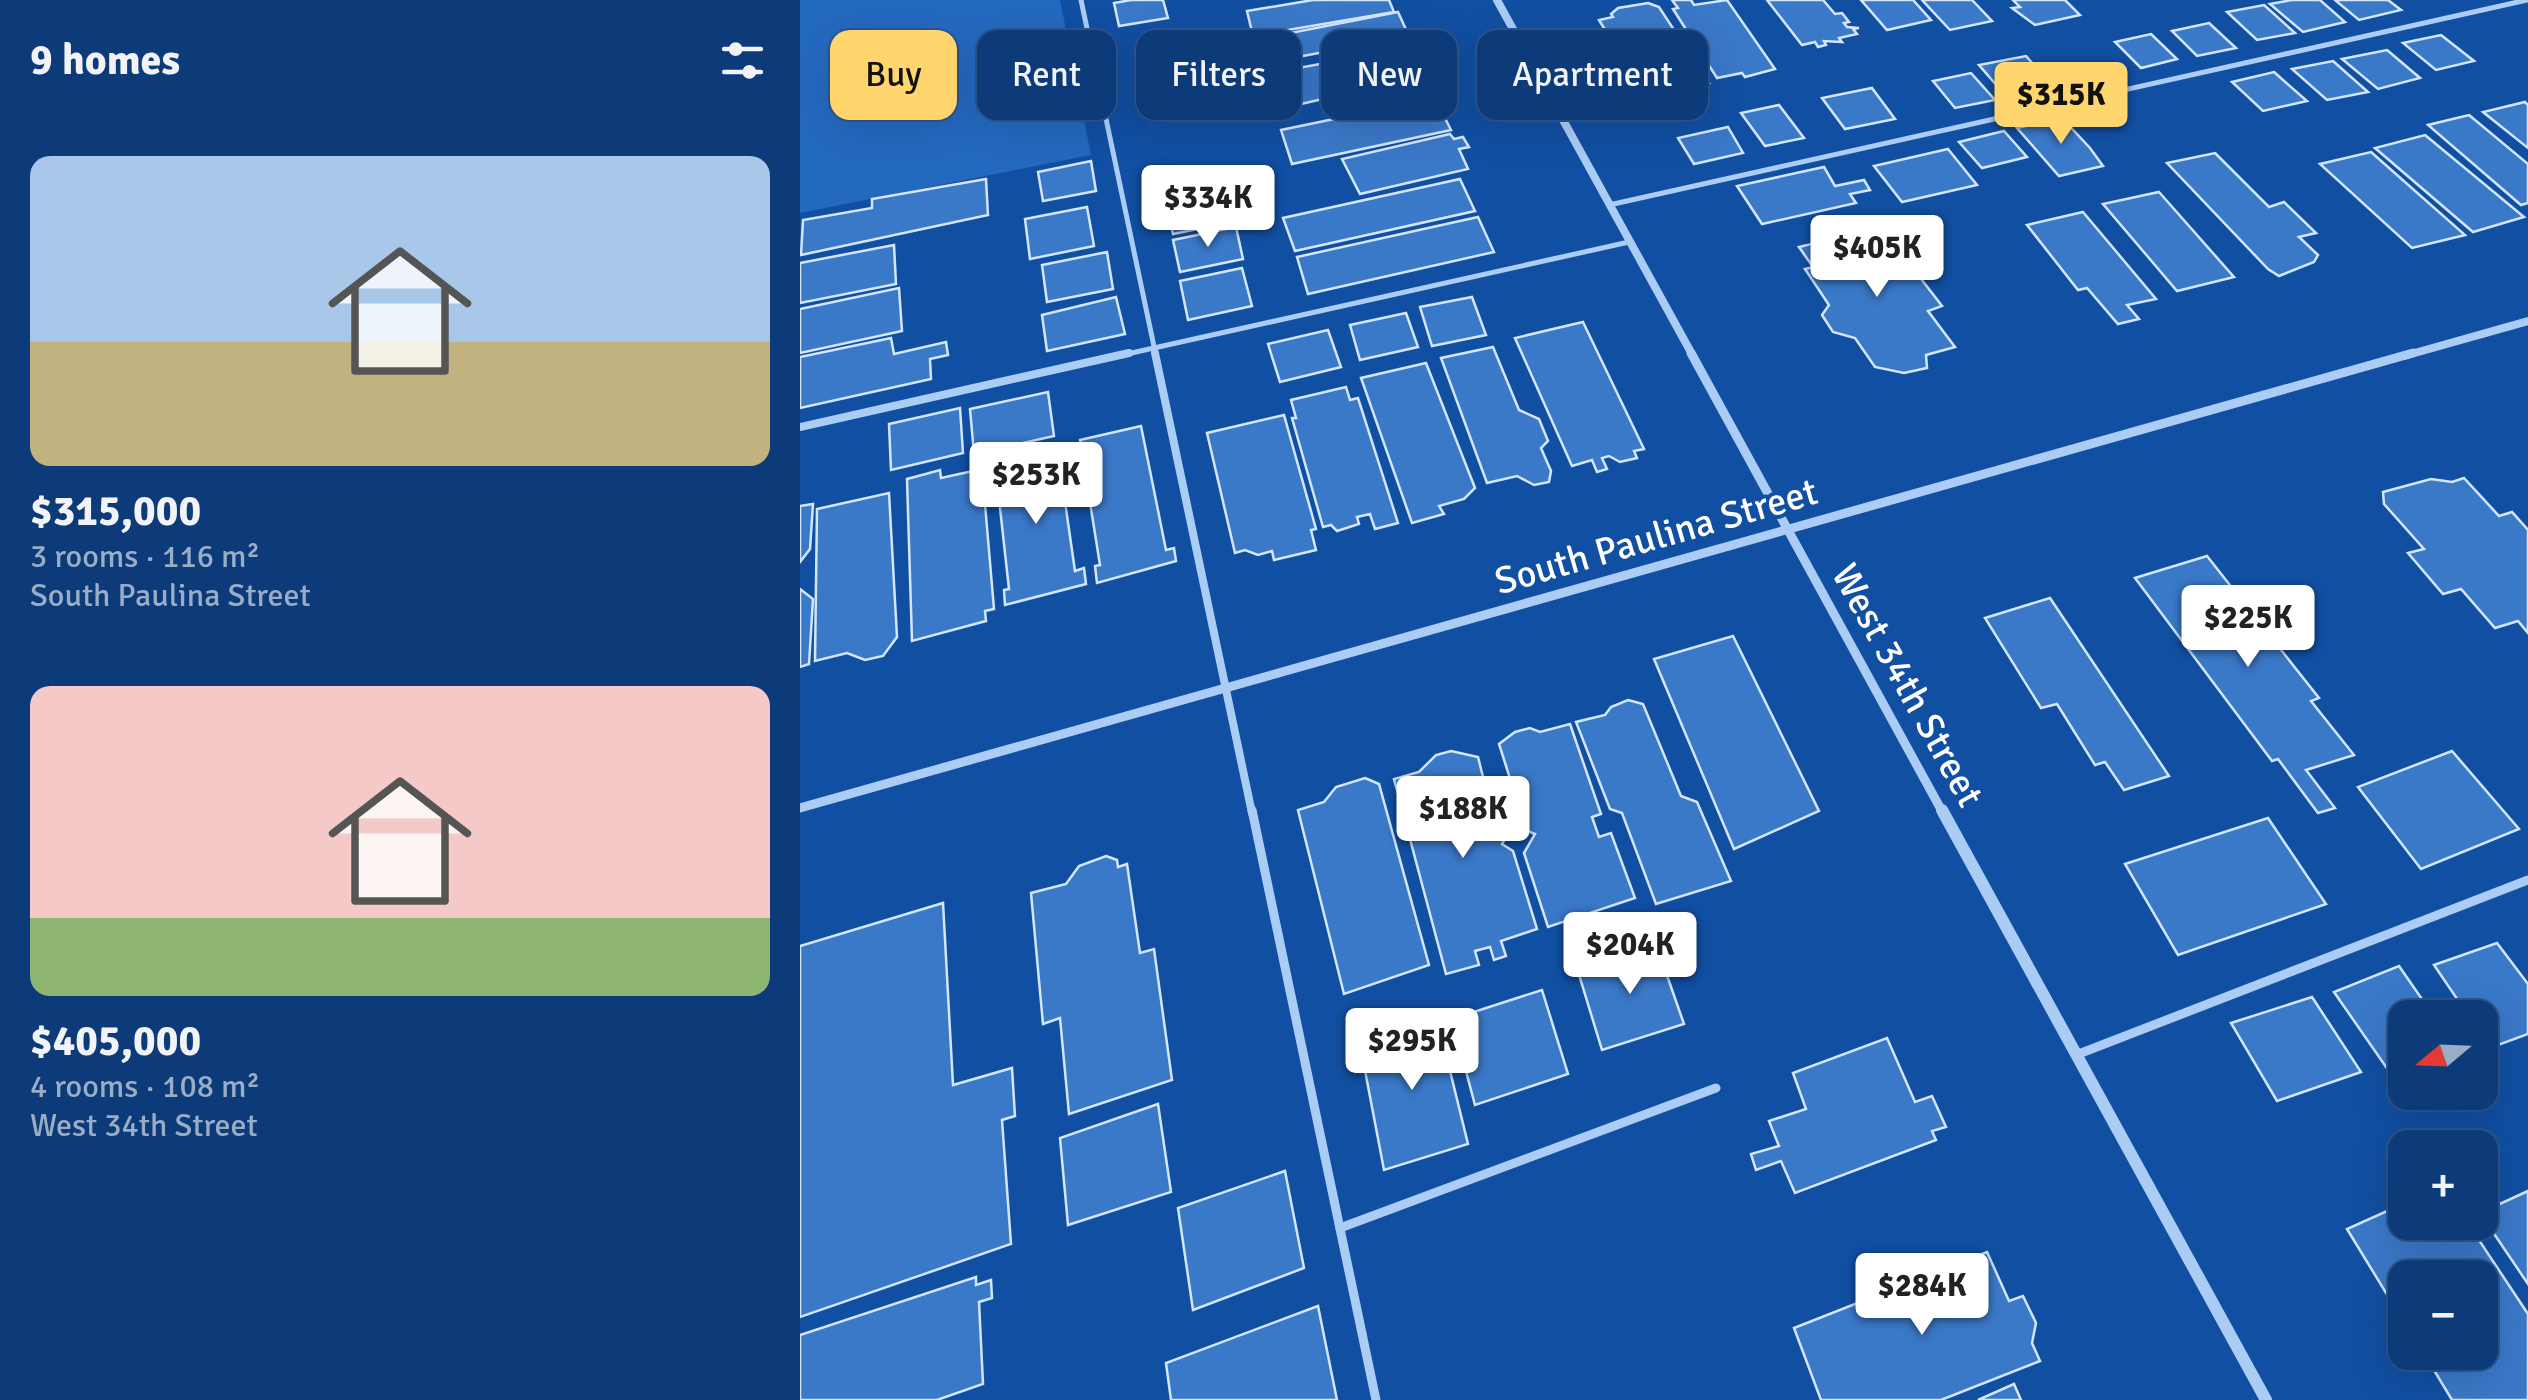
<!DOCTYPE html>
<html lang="en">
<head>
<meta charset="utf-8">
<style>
	:root { --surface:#0d3b7a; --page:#1b4681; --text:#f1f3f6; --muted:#9aadc7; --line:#2d558b; --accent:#ffd66e }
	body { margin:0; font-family:Signika,sans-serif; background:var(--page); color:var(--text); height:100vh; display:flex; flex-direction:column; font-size:38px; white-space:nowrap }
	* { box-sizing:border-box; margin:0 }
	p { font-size:32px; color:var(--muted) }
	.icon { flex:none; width:55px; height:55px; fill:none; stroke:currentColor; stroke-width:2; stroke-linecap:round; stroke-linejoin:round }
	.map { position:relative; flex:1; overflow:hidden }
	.sheet { display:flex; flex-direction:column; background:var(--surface); width:800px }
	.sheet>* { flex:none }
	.banner { position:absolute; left:30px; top:30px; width:950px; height:90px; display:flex; gap:20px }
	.needle { width:65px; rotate:251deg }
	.tools { position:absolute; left:1588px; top:1000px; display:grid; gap:20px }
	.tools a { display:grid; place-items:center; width:110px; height:110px; border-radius:20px; background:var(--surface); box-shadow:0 10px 40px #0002,0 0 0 2px var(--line); font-size:50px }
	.price { position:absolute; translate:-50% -85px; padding:0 22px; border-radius:10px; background:#fff; color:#222; font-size:32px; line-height:65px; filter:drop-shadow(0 2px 5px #0008) }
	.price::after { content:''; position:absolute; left:50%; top:60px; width:30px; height:22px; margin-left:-15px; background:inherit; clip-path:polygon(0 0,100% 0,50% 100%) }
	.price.current { background:var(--accent); color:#111 }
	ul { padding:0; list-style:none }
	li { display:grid; align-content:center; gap:20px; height:530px; padding:0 30px }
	li span { display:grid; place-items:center; height:310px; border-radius:20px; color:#555 }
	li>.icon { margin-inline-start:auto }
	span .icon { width:180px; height:180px; fill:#fffc; stroke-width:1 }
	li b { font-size:42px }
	h2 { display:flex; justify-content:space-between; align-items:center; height:120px; padding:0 30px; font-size:42px }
	.chip { padding:0 35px; border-radius:20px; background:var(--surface); box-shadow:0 10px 40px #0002,0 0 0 2px var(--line); font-size:35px; line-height:90px }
	.chip.current { background:var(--accent); color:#111 }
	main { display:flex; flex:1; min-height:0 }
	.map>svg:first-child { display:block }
</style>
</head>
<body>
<main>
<section class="sheet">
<h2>9 homes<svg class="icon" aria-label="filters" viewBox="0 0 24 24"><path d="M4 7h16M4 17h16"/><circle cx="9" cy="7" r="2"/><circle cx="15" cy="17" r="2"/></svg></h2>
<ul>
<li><span style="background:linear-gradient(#a9c7e8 60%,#c2b280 0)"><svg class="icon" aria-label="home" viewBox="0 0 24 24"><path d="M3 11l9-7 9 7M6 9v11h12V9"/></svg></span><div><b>$315,000</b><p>3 rooms · 116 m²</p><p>South Paulina Street</p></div></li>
<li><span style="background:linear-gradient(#f6c9c9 75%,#8fb573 0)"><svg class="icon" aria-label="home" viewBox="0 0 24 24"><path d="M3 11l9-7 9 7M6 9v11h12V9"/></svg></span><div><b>$405,000</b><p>4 rooms · 108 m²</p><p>West 34th Street</p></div></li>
</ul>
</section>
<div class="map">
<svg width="1728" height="1400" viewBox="0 0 1728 1400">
	<rect width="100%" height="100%" fill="#114fa2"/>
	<polygon fill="#2469c0" points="0,0 260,0 291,155 0,213"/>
	<g fill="#3a78c8" stroke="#d3e6fe" stroke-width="2.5">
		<polygon points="331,0 363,0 368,18 319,26 314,3"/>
		<polygon points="513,0 589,0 594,12 453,36 447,11"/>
		<polygon points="872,0 891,0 894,5 927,0 975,69 945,77 942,73 917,78 873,9 878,8"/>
		<polygon points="967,0 1023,0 1035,14 1042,13 1049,22 1044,23 1047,27 1059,28 1053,29 1057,34 1039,38 1042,42 1024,41 1026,45 1018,47 1015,42 1002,45"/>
		<polygon points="1061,0 1113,0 1131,20 1087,30"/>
		<polygon points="1122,0 1172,0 1192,21 1150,30"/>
		<polygon points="1213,0 1265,0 1280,15 1235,25 1212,8 1220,7"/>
		<polygon points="1492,0 1520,0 1545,22 1503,32 1470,4"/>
		<polygon points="1535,0 1588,0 1601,10 1559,20"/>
		<polygon points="848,3 859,7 909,83 903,84 905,88 890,92 887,87 880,89 883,93 859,98 857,95 846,97 799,20 813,17 811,14 818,8"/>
		<polygon points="1464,5 1495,33 1457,40 1427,12"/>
		<polygon points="598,12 609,36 487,59 473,59 465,38"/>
		<polygon points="1409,23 1436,48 1397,56 1372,31"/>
		<polygon points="1351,34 1377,59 1341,68 1315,42"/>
		<polygon points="1641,35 1674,61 1636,70 1603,43"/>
		<polygon points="612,47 619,61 626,62 628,75 479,109 466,74"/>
		<polygon points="1587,50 1620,78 1578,89 1542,59"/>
		<polygon points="1226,56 1251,85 1205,95 1179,65"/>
		<polygon points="1533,61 1568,92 1527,100 1492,69"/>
		<polygon points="1474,72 1507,101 1463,111 1432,82"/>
		<polygon points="1171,73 1195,100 1155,108 1133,81"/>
		<polygon points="1072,88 1095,119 1045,129 1022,98"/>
		<polygon points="635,98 645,102 650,112 645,118 651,130 492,164 481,130"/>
		<polygon points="1725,102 1728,105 1728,148 1683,112"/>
		<polygon points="979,105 1004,138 965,146 941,113"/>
		<polygon points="1669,115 1728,164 1728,203 1721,205 1628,125"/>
		<polygon points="1262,118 1290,148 1303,166 1259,176 1217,128"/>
		<polygon points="928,127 943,153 894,164 878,138"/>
		<polygon points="1204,131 1227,157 1182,168 1159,142"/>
		<polygon points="650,134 654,139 663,137 669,147 659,149 668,169 560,194 542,159"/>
		<polygon points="1625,135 1724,217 1673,232 1575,148"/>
		<polygon points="1148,149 1177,185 1102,202 1074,166"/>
		<polygon points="1571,152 1665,235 1612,248 1520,164"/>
		<polygon points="1415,153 1469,207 1484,202 1516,233 1499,237 1518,255 1514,262 1479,276 1468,269 1367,163"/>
		<polygon points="291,161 296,191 243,201 238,172"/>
		<polygon points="1024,167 1035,186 1064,180 1070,190 1050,194 1056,203 962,224 937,186"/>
		<polygon points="186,179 188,215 1,255 3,220 72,208 72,199"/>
		<polygon points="660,179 675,211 495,251 483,218"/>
		<polygon points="425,192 432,222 373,234 366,203"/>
		<polygon points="1359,192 1434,277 1377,291 1303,204"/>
		<polygon points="287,207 294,246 230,259 225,219"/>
		<polygon points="1283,212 1356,299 1327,305 1339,319 1318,324 1287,288 1278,290 1227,225"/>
		<polygon points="678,217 694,252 508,294 497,257"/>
		<polygon points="436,227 443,259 380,272 373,240"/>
		<polygon points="1081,227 1142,306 1128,311 1155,347 1126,355 1127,368 1104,373 1075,367 1055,338 1033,332 1022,315 1029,305 1005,269 1013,267 999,247"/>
		<polygon points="94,245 96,284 0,303 0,263"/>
		<polygon points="307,252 313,289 247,302 242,265"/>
		<polygon points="442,268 452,306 388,320 380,281"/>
		<polygon points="99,288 102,331 0,353 0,309"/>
		<polygon points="316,297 325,334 247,351 242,315"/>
		<polygon points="672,297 686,335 632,346 620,307"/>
		<polygon points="606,313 618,347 560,360 550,325"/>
		<polygon points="783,322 844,449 834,451 837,458 820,462 809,456 802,458 807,469 797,472 792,460 772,466 715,338"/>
		<polygon points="528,330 541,367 480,382 468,344"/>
		<polygon points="91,338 94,354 146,342 148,355 130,359 131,379 0,408 0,357"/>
		<polygon points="693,347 719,410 739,419 748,441 741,448 751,471 749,482 734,485 717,476 687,483 641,358"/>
		<polygon points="626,363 675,488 664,499 639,506 644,514 612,523 561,378"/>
		<polygon points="546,387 550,400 558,398 598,523 575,529 570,514 557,517 559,524 537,531 531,525 523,527 492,418 496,418 491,400"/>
		<polygon points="248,392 254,436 174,454 170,409"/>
		<polygon points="160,408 163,453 91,470 89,424"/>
		<polygon points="484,415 516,529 511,530 516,550 474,560 472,551 458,555 445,550 435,553 407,433"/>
		<polygon points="341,426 366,550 374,548 376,561 297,583 295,566 300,565 280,440"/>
		<polygon points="257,446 275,571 284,568 286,584 205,605 204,590 209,589 195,463"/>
		<polygon points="182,469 194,609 185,611 186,621 112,641 107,479 140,470 141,478"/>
		<polygon points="1664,478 1699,516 1712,512 1728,530 1728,633 1718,621 1695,628 1661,589 1643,594 1608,553 1624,549 1584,504 1583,492 1631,479 1652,482"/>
		<polygon points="89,493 97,637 83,656 65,660 47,653 15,661 17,509"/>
		<polygon points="13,504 10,549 0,562 0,506"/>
		<polygon points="1407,556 1519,698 1511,701 1554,755 1506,770 1535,808 1518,813 1478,759 1472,761 1335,578"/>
		<polygon points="0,589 13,599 9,664 0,667"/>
		<polygon points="1250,598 1369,776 1324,790 1305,762 1295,765 1257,704 1241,708 1185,618"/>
		<polygon points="933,636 1019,811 934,849 854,659"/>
		<polygon points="828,700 843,704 881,796 897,802 931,881 856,904 822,813 810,809 776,722 805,715 811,707"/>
		<polygon points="770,724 801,814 792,817 799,837 811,833 835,898 748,927 724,853 735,834 709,824 703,805 714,791 699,744 715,732 730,728 740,732"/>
		<polygon points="651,751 678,757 684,781 677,783 680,795 697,806 708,834 702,844 713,851 737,929 701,941 706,956 694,960 690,947 675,951 679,965 646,974 594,779 619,772 636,755"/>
		<polygon points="1652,751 1719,829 1621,869 1558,787"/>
		<polygon points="565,778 579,784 629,965 544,994 498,810 524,802 536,787"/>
		<polygon points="1468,818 1526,904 1378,955 1325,864"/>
		<polygon points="306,856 317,860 318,867 327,864 340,953 354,949 372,1080 269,1114 260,1018 243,1024 231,893 266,884 279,866"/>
		<polygon points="143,903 153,1085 212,1068 215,1116 202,1120 211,1244 0,1317 0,946"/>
		<polygon points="1697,943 1728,984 1728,1034 1690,1048 1680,1033 1680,1018 1670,1018 1634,965"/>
		<polygon points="856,944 884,1024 802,1050 777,968"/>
		<polygon points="1599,966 1635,1018 1605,1018 1605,1092 1636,1092 1611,1103 1534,992"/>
		<polygon points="742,990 768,1074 675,1105 652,1019"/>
		<polygon points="1512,997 1561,1072 1477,1101 1431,1023"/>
		<polygon points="636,1014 668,1144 584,1170 559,1039"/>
		<polygon points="1087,1038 1115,1102 1132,1096 1146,1127 1132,1131 1136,1140 995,1193 981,1161 956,1170 951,1154 979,1146 969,1121 1006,1109 993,1073"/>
		<polygon points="358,1104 371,1192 268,1225 260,1138"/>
		<polygon points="485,1171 504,1268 393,1310 378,1208"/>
		<polygon points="1728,1191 1728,1284 1680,1213"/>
		<polygon points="1605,1203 1605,1222 1667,1222 1728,1314 1728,1400 1652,1400 1623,1352 1680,1352 1680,1278 1605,1278 1605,1324 1547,1229"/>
		<polygon points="1187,1252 1209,1301 1223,1296 1236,1323 1232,1343 1240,1361 1141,1400 1021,1400 994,1328"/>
		<polygon points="176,1277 176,1285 191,1280 192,1298 179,1302 183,1384 137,1400 0,1400 0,1335"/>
		<polygon points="518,1306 537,1400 371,1400 366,1363"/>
		<polygon points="1214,1384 1221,1400 1178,1400"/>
	</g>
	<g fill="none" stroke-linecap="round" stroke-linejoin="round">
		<g stroke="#aaccf5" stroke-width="5">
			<polyline points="281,0 356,356"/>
			<polyline points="809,205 1727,0"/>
			<polyline points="318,356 829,242"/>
		</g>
		<g stroke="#aaccf5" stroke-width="8">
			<polyline points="355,353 452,813"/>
			<polyline points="0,427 329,353"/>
		</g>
		<g stroke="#aaccf5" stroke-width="9">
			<polyline points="452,810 576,1400"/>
			<polyline points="1276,1055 1728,880"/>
			<polyline points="540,1228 916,1088"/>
		</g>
		<g stroke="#aaccf5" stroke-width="8">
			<polyline points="697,0 893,356"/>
			<polyline points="1604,356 1728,321"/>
		</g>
		<g stroke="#aaccf5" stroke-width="9">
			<polyline points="891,353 1143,813"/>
			<polyline points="0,808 1613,353"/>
		</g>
		<polyline stroke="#aaccf5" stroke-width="12" points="1142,810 1466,1400"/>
	</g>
	<g text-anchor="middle" stroke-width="8" stroke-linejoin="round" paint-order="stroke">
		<g font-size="38" fill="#fff" stroke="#114fa2">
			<text transform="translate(856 536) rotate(-16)" y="13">South Paulina Street</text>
			<text transform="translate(1108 685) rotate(61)" y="13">West 34th Street</text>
		</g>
	</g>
</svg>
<div class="tools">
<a><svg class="needle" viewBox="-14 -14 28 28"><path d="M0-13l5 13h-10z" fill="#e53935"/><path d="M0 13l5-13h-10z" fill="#9aadc7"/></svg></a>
<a>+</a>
<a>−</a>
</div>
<b class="price current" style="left:1261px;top:147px">$315K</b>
<b class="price" style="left:408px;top:250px">$334K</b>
<b class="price" style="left:1077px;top:300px">$405K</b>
<b class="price" style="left:236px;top:527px">$253K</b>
<b class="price" style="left:1448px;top:670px">$225K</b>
<b class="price" style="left:663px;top:861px">$188K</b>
<b class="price" style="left:830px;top:997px">$204K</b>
<b class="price" style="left:612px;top:1093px">$295K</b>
<b class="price" style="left:1122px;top:1338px">$284K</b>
<div class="banner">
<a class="chip current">Buy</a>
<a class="chip">Rent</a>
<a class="chip">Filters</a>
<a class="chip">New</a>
<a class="chip">Apartment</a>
</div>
</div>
</main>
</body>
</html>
